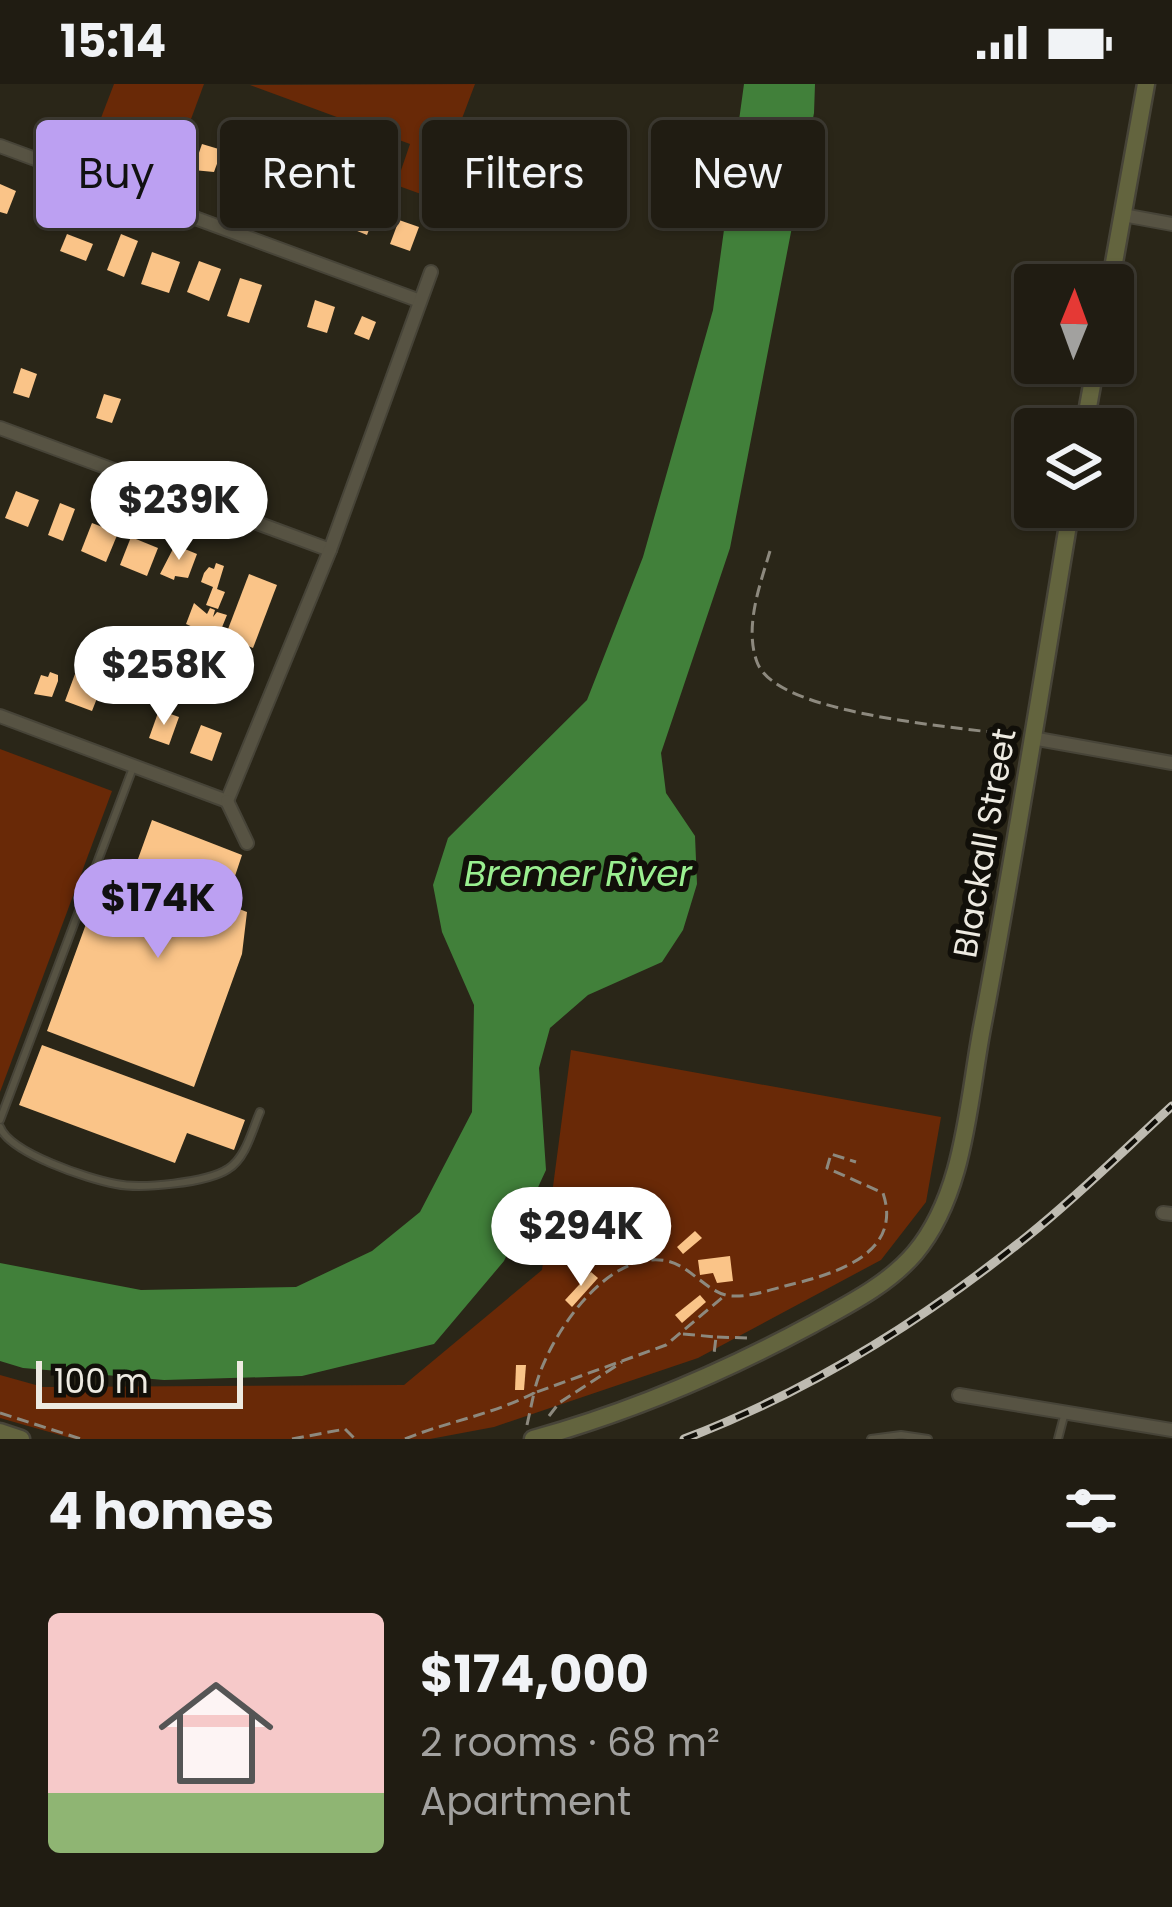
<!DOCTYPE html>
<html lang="en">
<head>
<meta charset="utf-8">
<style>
	:root { --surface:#201c12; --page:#2d2920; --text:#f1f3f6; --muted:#a2a19f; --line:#3d3a32; --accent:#bca0f2 }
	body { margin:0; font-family:Poppins,sans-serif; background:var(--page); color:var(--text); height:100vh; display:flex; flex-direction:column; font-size:45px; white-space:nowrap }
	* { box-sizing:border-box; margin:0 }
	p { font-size:39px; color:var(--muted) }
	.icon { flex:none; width:66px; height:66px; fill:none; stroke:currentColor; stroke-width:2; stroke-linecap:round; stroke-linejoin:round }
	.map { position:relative; height:1355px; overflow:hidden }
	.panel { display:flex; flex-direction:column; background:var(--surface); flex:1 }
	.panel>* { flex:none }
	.top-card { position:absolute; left:36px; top:36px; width:1101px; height:108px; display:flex; gap:24px }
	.needle { width:78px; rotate:1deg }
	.controls { position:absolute; left:1014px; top:180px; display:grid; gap:24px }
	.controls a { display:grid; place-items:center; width:120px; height:120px; border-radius:12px; background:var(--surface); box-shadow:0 3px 9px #0004,0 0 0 3px var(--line); font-size:60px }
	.scale { position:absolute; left:36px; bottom:30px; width:207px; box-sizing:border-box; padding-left:12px; border:6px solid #edeae1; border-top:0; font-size:33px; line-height:42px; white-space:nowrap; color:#edeae1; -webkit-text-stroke:9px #110f09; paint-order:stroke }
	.price { position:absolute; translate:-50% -102px; padding:0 27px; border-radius:42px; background:#fff; color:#222; font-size:39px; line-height:78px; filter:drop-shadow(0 3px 6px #0008) }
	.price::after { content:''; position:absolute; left:50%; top:72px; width:36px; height:27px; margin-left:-18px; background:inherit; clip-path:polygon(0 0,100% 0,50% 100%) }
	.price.current { background:var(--accent); color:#111 }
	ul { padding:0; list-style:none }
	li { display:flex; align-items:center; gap:36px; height:300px; padding:0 48px }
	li+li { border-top:3px solid var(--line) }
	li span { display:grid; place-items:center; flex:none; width:336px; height:240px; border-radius:12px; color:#555 }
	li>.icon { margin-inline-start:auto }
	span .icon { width:144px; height:144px; fill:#fffc; stroke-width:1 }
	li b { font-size:51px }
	h2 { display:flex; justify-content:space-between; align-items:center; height:144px; padding:0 48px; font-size:51px }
	.pill { padding:0 42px; border-radius:12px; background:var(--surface); box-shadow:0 3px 9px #0004,0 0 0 3px var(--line); font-size:42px; line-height:108px }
	.pill.current { background:var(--accent); color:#111 }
	.status { display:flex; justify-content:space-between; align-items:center; height:84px; padding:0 60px; background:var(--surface); direction:ltr }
	.status svg { height:33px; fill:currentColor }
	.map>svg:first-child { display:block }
</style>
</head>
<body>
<div class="status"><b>15:14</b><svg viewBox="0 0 49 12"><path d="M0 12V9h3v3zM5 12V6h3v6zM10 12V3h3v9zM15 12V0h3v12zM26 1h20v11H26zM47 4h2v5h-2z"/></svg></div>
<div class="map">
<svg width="1172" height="1355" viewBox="0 0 1172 1355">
	<rect width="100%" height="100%" fill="#2a2618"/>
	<g fill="#692907">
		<polygon points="114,0 204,0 171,89 91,60"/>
		<polygon points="475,0 432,114 396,101 410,60 250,1"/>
		<polygon points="0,665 112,707 0,1008"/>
		<polygon points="571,966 941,1033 926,1118 881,1176 698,1274 494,1343 430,1355 74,1355 0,1334 0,1291 43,1303 404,1301 542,1186"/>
	</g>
	<polygon fill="#41803a" points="744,0 815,0 814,29 730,464 661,669 666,709 695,752 697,800 683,846 662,878 588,911 550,944 539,984 546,1086 504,1177 434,1260 302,1292 164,1296 23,1284 0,1277 0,1179 141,1206 296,1203 372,1167 420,1128 472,1028 474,921 442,848 433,801 448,754 587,616 643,473 713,226"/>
	<g fill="#fac488">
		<polygon points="202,60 222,66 214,88 193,86"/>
		<polygon points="240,68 257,74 248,97 231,92"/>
		<polygon points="276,81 293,87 284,114 267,108"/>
		<polygon points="312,97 333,105 322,132 302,125"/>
		<polygon points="0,100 16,107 7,130 0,128"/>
		<polygon points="369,118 378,122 367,151 345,142 353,121 366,125"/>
		<polygon points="399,136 419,143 410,167 390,160"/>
		<polygon points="67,150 93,160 86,177 60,167"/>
		<polygon points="121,150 138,157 124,193 107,186"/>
		<polygon points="152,168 180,178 169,209 141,200"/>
		<polygon points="199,177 221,185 209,217 187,208"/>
		<polygon points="240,194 262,201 249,239 227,232"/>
		<polygon points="315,216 335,223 327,249 307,243"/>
		<polygon points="362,232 376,238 369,256 354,250"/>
		<polygon points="21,284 37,290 29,314 13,309"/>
		<polygon points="104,310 121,315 112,339 96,334"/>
		<polygon points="16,407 39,416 28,443 5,434"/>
		<polygon points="60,419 75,425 63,457 48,451"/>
		<polygon points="92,439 118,449 106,478 81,467"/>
		<polygon points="131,453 158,464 147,492 120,481"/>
		<polygon points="175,461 197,470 188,494 175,492 174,496 160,490"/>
		<polygon points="216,479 224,482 217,505 225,508 218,525 206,521 213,503 201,498 204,489 209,483 214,485"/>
		<polygon points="249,490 277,501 253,564 225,553"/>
		<polygon points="194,519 207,530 210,524 215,526 213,533 217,528 227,531 218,553 194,547 195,544 186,540"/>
		<polygon points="217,564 245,574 238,591 211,580"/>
		<polygon points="50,588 58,591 58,597 52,613 34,610 41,591 48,593"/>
		<polygon points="75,590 85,593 86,590 103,599 92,627 65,617"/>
		<polygon points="159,626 179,633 169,661 149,654"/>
		<polygon points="201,641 222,649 212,677 190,669"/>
		<polygon points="152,736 242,771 233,798 215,792 208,813 247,828 242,870 194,1003 47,947 86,840 111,850"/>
		<polygon points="42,961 245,1036 234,1066 187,1049 175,1079 19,1021"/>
		<polygon points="695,1147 702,1154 683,1170 677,1163"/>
		<polygon points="730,1172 733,1197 717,1199 713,1189 700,1191 698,1176"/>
		<polygon points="591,1188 598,1194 572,1223 565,1216"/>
		<polygon points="700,1211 706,1218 682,1239 675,1231"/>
		<polygon points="516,1281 526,1281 524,1306 515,1306"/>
	</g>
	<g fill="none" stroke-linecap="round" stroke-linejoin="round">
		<defs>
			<g id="lane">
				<polyline points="0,1036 134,681"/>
				<path d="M0,1043C10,1069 88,1095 116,1100C141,1105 207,1099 228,1085C246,1074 252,1046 260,1028"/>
				<polyline points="871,1355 901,1351 928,1355"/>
				<polyline points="1058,1355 1064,1332"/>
			</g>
			<g id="street">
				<polyline points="0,62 420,217"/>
				<polyline points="1123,131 1172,140"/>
				<polyline points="0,344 330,466"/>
				<polyline points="0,632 227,717"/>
				<polyline points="1032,654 1172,679"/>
				<polyline points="227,717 330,466 431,188"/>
				<polyline points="227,717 247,759"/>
				<polyline points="1163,1129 1172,1130"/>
				<polyline points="959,1311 1172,1346"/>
			</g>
			<g id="secondary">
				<polyline points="1110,201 1146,0"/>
				<polyline points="1084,345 1096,279"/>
				<polyline points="0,1348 21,1355"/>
				<path d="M533,1355C631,1328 722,1289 811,1241C847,1221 888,1201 915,1169C965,1109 968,1018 982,944C1015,771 1042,597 1071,423"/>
			</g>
		</defs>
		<use href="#lane" stroke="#474438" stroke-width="10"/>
		<use href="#street" stroke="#474438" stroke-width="16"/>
		<use href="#secondary" stroke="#474438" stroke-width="21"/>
		<g stroke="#8d897e" stroke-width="3" stroke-dasharray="12 6" stroke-linecap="butt">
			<path d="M770,467C760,501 744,543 757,578C776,632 965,643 1020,652"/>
			<polyline points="683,1250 716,1253 714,1270"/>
			<polyline points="717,1253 747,1254"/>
			<polyline points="0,1329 81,1355"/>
			<polyline points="549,1332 559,1319 622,1278"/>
			<polyline points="527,1341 534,1309 666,1261 723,1213"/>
			<polyline points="292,1355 345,1345 355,1355"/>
			<path d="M405,1355C448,1337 492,1331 534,1309C544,1259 605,1164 667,1177C691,1182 708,1210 731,1212C749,1213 767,1207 785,1202C830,1191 904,1172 883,1109L827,1084L831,1070L856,1078"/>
		</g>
		<use href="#lane" stroke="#575343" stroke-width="6"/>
		<use href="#street" stroke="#575343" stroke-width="12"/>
		<use href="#secondary" stroke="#63643e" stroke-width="16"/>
		<defs>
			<path id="rail" d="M684,1355C811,1307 924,1236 1029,1151C1079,1111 1125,1065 1172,1022"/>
		</defs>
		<use href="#rail" stroke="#bebbb1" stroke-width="9"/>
		<use href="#rail" stroke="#110f09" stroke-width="4.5" stroke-dasharray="14" stroke-linecap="butt"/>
	</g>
	<g text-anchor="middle" stroke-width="12" stroke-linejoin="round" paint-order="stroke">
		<g font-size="33" fill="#edeae1" stroke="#110f09">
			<text transform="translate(984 759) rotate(-80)" y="12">Blackall Street</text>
		</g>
		<g font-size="36" font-style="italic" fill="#9aef90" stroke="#110f09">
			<text x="578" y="802">Bremer River</text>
		</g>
	</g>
</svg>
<div class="controls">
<a><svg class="needle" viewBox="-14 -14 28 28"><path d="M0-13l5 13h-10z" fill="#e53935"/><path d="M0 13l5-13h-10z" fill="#a2a19f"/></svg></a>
<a><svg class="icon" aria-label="layers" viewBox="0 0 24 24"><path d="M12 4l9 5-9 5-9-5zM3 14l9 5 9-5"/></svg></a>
</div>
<div class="scale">100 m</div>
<b class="price" style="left:179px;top:479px">$239K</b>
<b class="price" style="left:164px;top:644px">$258K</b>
<b class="price current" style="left:158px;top:877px">$174K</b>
<b class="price" style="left:581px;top:1205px">$294K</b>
<div class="top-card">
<a class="pill current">Buy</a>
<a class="pill">Rent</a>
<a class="pill">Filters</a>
<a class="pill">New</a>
</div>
</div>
<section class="panel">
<h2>4 homes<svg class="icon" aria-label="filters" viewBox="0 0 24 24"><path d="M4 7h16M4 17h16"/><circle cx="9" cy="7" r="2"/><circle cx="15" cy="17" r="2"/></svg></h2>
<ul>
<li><span style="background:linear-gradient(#f6c9c9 75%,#8fb573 0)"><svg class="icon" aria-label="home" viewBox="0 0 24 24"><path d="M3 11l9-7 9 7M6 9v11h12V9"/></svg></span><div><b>$174,000</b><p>2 rooms · 68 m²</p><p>Apartment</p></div></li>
</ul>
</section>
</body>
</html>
